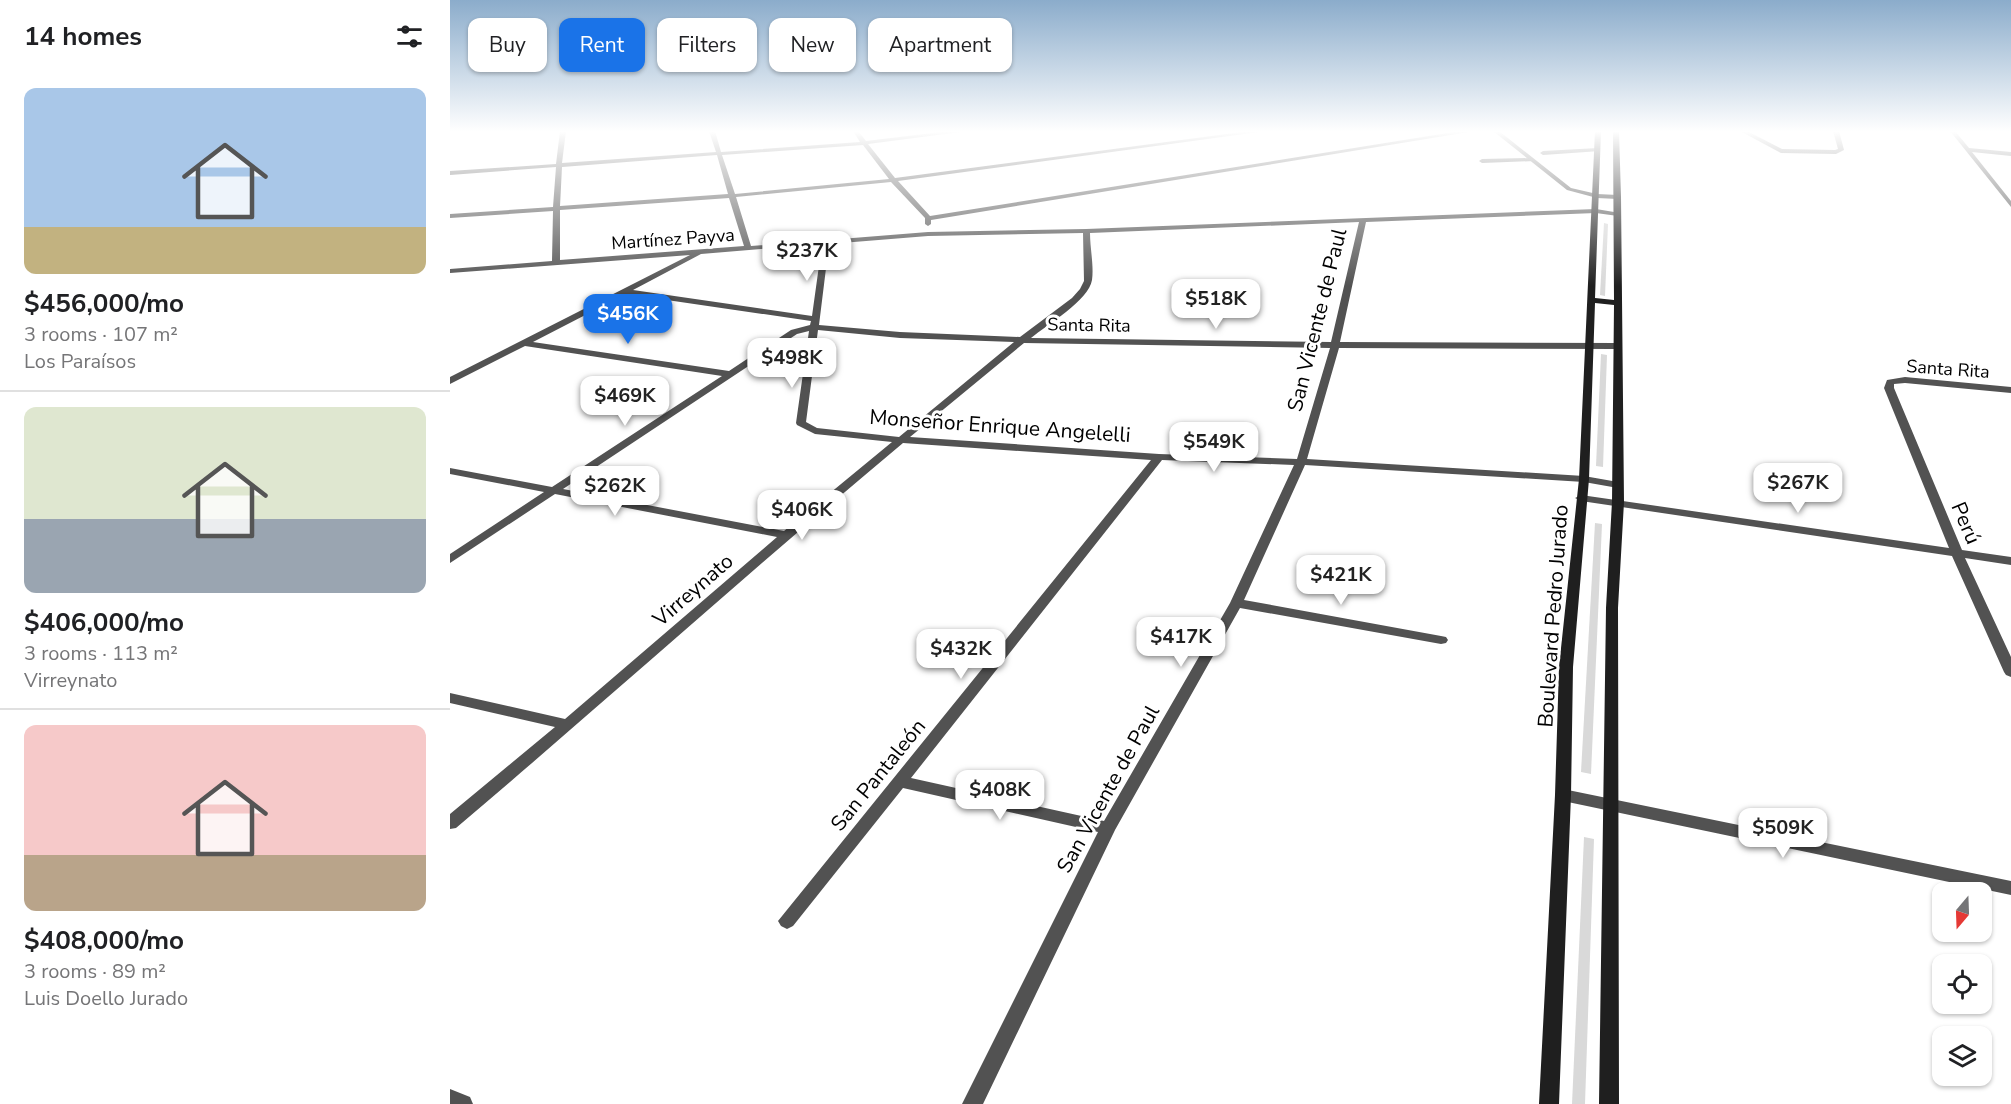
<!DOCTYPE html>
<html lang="en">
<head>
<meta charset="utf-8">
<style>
	:root { --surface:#fff; --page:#f6f6f6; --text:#202124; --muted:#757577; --line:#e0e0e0; --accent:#1a73e8 }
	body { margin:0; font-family:"Nunito Sans",sans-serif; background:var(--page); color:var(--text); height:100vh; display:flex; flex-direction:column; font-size:22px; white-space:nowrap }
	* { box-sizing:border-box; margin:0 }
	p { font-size:20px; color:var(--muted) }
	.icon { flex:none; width:33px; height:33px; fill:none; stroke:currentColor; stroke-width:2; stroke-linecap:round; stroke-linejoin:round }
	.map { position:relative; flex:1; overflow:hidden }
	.drawer { display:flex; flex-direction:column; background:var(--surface); width:450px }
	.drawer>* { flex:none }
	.top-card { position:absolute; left:18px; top:18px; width:570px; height:54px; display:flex; gap:12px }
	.needle { width:39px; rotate:199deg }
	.buttons { position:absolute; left:1482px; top:882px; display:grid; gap:12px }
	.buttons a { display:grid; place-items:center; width:60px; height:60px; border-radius:12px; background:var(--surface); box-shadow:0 2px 4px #0004; font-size:30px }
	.price { position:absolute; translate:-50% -51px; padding:0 14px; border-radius:12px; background:#fff; color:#222; font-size:20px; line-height:39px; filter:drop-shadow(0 2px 3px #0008) }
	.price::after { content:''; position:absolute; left:50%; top:36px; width:18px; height:14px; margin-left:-9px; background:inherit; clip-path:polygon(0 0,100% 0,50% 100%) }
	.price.selected { background:var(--accent); color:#fff }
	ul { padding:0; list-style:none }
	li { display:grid; align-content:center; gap:12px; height:318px; padding:0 24px }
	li+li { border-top:2px solid var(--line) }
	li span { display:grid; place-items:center; height:186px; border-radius:12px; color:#555 }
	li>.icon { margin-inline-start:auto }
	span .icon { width:108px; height:108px; fill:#fffc; stroke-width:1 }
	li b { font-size:26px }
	h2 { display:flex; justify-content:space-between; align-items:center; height:72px; padding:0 24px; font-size:26px }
	.pill { padding:0 21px; border-radius:12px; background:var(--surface); box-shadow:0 2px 4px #0004; font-size:21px; line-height:54px }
	.pill.selected { background:var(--accent); color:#fff }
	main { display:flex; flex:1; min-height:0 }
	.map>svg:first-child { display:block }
</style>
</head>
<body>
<main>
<section class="drawer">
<h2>14 homes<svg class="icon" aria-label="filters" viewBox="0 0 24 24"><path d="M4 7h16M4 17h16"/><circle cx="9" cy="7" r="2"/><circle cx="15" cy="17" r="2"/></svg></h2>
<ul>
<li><span style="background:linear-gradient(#a9c7e8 75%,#c2b280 0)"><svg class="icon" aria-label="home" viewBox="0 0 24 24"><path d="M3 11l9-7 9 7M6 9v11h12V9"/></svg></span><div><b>$456,000/mo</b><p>3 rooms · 107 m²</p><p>Los Paraísos</p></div></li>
<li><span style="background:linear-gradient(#dfe7d0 60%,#9aa5b1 0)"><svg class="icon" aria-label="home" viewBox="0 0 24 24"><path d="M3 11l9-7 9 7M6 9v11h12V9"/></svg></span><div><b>$406,000/mo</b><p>3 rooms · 113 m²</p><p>Virreynato</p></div></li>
<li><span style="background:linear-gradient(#f6c9c9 70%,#b9a48a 0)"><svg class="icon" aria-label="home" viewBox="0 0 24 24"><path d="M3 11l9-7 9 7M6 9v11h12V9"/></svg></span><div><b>$408,000/mo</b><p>3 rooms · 89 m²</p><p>Luis Doello Jurado</p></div></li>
</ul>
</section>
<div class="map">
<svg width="1561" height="1104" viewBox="0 0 1561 1104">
	<rect width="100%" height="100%" fill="#fff"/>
	<g fill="#d9d9d9">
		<polygon points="1154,223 1158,224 1155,296 1150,295"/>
		<polygon points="1151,354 1157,355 1153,467 1146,466"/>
		<polygon points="1145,523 1152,524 1141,774 1131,772"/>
		<polygon points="1134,837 1144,839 1135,1104 1122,1104"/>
	</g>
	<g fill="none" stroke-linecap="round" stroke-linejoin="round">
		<g fill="#525252" fill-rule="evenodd">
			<polygon points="1148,148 1150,151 1093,155 1090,153 1093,151"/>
			<polygon points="1082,158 1084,161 1032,163 1029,161 1032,159"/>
		</g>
		<g fill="#525252" fill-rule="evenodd">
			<path d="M110,131H116L112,163L266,152L259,131H265L271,152L410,142L403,131H408L416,141L499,131H518L418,144L445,178L799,131H816L448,181L480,216L1010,131H1025L481,220V224L478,226L475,224V218L441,182L286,197L301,246L478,232L636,229L1146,209L1170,213L1171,214L1168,216L1146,213L916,222L890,342L1167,343L1171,346L1167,349L889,348L857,459L1134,476L1168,482L1173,485L1168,488L1134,482L855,465L794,600L991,636L996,637L998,640L996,643L991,644L790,608L665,830L533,1104H512L648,832L453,788L343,926L337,929L331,926L328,921L701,460L453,443C302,569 156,701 6,828L0,829V814L105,727L0,703V693L115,719L327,537L105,494L0,563V554L94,492L0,474V468L102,487L272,376L75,346L0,384V377L240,255L0,273V269L102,261L103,211L0,218V214L103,207L106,167L0,175V171L106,164ZM413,145L439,179L285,194L272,155ZM267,155L278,194L110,206L112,167ZM279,198L294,246L110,260V210ZM909,222L881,342L581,338C597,325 639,300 642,280C644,266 640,248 640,233ZM633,233L634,281L630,289L622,298L570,337L450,332L369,325L379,244L478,236ZM372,244L362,316L183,290L251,254ZM176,294L361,321L360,325L341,330L279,371L83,342ZM368,330L450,338L564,342L449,437L367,428L356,422ZM359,331L346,423L347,425L365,434L442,442L334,531L113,489L347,334ZM574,343L880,348L847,459L709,454L460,437ZM712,460L844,465L780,603L654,821L461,778Z"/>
			<polygon points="1043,131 1049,131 1121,188 1147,194 1168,195 1171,197 1168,199 1147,198 1117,190"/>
			<polygon points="1290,131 1297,131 1332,149 1385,150 1388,149 1383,131 1389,131 1394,150 1386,154 1331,153"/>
			<polygon points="1500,131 1505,131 1519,148 1561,152 1561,156 1522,152 1561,201 1561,207"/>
			<polygon points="1455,377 1561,387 1561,393 1455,383 1444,384 1444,388 1512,550 1561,557 1561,565 1515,558 1561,657 1561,677 1556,675 1554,672 1502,556 1131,501 1125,498 1131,495 1499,548 1434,388 1437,380"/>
			<polygon points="1113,789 1561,881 1561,895 1113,801 1107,799 1105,795 1107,791"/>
			<polygon points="0,1089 20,1097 23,1104 0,1104"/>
		</g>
		<polygon fill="#1f1f1f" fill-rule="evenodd" points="1145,131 1151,131 1145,298 1164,300 1163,131 1169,131 1171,197 1174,502 1168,608 1169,1104 1149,1104 1156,608 1162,502 1164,305 1145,303 1139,479 1123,667 1121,795 1109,1104 1089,1104 1105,795 1109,667 1129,479"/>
	</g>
	<linearGradient id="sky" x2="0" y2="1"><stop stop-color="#8baccb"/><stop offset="0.46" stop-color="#fff"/><stop offset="1" stop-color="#fff" stop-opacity="0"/></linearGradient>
	<rect width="1561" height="286" fill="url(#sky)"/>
	<g text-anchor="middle" stroke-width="6" stroke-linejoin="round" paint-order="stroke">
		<g font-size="18" fill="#000" stroke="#fff">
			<text transform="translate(223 239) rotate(-4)" y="6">Martínez Payva</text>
			<text transform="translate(639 325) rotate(1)" y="6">Santa Rita</text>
			<text transform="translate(1498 369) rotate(4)" y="6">Santa Rita</text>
		</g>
		<g font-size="21" fill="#000" stroke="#fff">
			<text transform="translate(867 320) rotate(-76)" y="7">San Vicente de Paul</text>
			<text transform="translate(550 426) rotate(4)" y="7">Monseñor Enrique Angelelli</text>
			<text transform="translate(1516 523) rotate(67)" y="7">Perú</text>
			<text transform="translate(243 590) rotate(-41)" y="7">Virreynato</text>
			<text transform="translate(1103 616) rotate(-86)" y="7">Boulevard Pedro Jurado</text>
			<text transform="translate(428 775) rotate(-51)" y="7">San Pantaleón</text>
			<text transform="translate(658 789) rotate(-61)" y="7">San Vicente de Paul</text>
		</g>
	</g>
</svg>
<div class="buttons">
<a><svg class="needle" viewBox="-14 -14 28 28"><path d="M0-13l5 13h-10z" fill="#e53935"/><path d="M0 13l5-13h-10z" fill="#757577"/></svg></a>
<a><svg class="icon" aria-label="locate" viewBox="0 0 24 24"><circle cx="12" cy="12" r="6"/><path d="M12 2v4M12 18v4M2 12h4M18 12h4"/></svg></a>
<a><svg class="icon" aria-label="layers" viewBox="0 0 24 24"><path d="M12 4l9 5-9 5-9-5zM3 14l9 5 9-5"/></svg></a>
</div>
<b class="price" style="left:357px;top:282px">$237K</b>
<b class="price" style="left:766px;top:330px">$518K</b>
<b class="price selected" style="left:178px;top:345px">$456K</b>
<b class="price" style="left:342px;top:389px">$498K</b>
<b class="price" style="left:175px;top:427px">$469K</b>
<b class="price" style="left:764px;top:473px">$549K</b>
<b class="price" style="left:1348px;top:514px">$267K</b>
<b class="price" style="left:165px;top:517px">$262K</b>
<b class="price" style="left:352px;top:541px">$406K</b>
<b class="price" style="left:891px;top:606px">$421K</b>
<b class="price" style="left:731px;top:668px">$417K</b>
<b class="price" style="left:511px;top:680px">$432K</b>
<b class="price" style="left:550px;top:821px">$408K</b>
<b class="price" style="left:1333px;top:859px">$509K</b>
<div class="top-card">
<a class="pill">Buy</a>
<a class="pill selected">Rent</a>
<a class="pill">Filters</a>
<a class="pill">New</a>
<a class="pill">Apartment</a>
</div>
</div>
</main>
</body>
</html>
